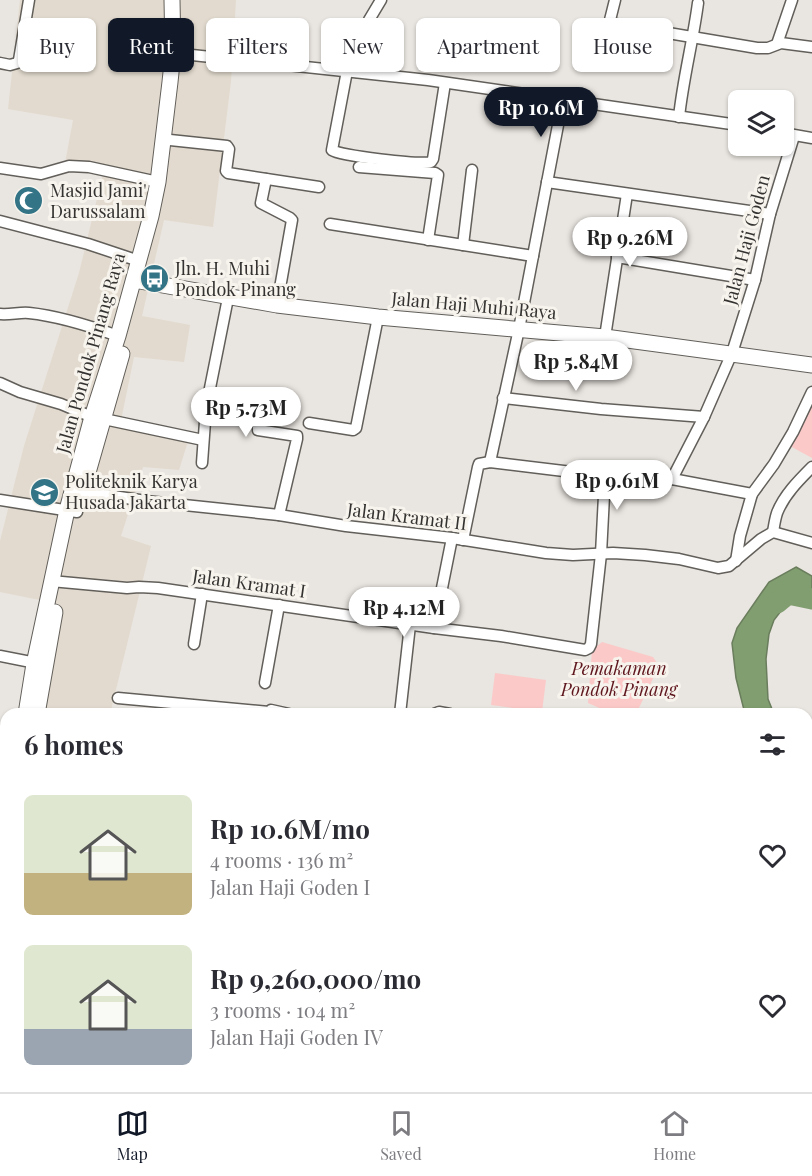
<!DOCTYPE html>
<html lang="en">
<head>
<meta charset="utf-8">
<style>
	:root { --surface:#fff; --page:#f2f2f3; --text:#2b2b33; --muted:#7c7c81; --line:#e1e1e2; --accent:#111827 }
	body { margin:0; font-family:"Playfair Display",serif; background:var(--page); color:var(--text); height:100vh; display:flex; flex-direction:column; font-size:22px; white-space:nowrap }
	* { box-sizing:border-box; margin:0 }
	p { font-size:20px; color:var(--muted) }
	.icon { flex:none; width:33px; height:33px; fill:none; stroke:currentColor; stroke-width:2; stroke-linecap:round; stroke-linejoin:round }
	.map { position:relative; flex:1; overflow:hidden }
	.panel { position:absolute; left:0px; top:708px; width:813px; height:384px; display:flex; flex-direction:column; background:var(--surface); border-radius:18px 18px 0 0; box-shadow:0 2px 4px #0004 }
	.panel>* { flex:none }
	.banner { position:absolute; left:18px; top:18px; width:777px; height:54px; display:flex; gap:12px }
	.tools { position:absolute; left:728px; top:90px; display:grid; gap:12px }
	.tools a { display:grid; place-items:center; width:66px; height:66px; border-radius:9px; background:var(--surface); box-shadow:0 2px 4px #0004; font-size:30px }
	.price { position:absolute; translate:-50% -51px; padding:0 14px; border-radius:21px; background:#fff; color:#222; font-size:20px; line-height:39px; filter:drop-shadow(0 2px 3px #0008) }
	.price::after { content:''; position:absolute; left:50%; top:36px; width:18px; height:14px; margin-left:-9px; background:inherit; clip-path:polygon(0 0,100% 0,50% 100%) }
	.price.active { background:var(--accent); color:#fff }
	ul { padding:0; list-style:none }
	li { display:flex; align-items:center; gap:18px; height:150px; padding:0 24px }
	li span { display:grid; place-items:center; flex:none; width:168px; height:120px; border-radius:9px; color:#555 }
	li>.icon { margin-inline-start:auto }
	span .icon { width:72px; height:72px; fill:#fffc; stroke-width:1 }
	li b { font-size:26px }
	h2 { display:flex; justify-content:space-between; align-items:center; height:72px; padding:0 24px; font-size:26px }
	.tag { padding:0 21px; border-radius:9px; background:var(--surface); box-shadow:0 2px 4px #0004; font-size:21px; line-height:54px }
	.tag.active { background:var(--accent); color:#fff }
	.tab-bar { display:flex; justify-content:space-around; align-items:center; height:84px; border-top:2px solid var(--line); background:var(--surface); font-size:16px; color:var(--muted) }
	.tab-bar a { display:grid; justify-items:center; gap:3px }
	.tab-bar .active { color:var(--accent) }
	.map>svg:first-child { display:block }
</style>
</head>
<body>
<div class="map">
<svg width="812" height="1092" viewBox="0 0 812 1092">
	<rect width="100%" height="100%" fill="#e9e5e0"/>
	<polygon fill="#e2dace" points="20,0 236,0 231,81 213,227 164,220 142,316 190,325 184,362 134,357 120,425 188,441 179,470 143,467 121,536 151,546 110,714 20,714 40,600 0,592 0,541 24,446 79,273 103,174 64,169 73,120 8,109"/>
	<g fill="#fbcac8">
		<polygon points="812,403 812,458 790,446"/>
		<polygon points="602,642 653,657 659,666 636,714 613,714 588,703 592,650"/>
		<polygon points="495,673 546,680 542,712 491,705"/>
	</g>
	<g fill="#819e70" stroke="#6a7e5d" stroke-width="1.5">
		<polygon points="796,567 812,576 812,599 803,596 788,602 774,620 769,634 766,659 768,699 774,714 745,714 736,678 732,643 737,628 769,582"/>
		<polygon points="807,792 812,802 812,879 807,869"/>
		<polygon points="661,1086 734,1086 719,1092 652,1092"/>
	</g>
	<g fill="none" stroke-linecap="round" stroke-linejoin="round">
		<polyline stroke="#819e70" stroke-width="21" points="777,603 788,594 812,599"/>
		<defs>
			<g id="street">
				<polyline points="615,0 610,20 615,24 757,48 768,48 781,43 812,47"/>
				<polyline points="777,44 792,0"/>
				<polyline points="173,53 428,80 738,125"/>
				<polyline points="0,63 10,65 17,63 19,60 29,0"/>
				<path d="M347,71L332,150C341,156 420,165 431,162L433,159L445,83"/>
				<polyline points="357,72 369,20 381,0"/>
				<path d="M679,117C683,79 693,41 698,3"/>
				<polyline points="783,133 812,138"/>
				<polyline points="170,140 227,146 229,149 226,171 228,173 319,187"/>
				<polyline points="359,167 435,173 438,175 428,240"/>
				<polyline points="0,168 41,174 69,166 89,167 158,182"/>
				<polyline points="266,179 261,203 290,218 292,220 277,305"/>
				<polyline points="547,182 770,214"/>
				<polyline points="0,221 88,244 139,261"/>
				<polyline points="330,224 533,256"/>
				<polyline points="463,245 472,170"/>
				<polyline points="617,257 755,280"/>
				<path d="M0,314C10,315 20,312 29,313C59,316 90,326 118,336"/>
				<polyline points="605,337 627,194"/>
				<polyline points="0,383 20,392 61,404 92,417"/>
				<polyline points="503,398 601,409 704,417"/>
				<polyline points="206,408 256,417 258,420 258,430 297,436 297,439 279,515"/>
				<polyline points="104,419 203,440"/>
				<polyline points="309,423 353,430 356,428 378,317"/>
				<polyline points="490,462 519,329 563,99"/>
				<polyline points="202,463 206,408 228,298"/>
				<polyline points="672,479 704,417 732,353 755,280 770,214 794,136"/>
				<polyline points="73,490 146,501 279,515 346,526 452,538 546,553 573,555 613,553 645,555 679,559 718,568 729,566 761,539 773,532 812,543"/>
				<polyline points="0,500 77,512"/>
				<path d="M773,532C774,526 775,519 777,513C784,495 799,480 812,467"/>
				<polyline points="463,540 478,467 479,464 490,462 605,476 672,479 752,494"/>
				<polyline points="736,561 740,536 752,494 774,464 793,432 812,392"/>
				<polyline points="51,581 127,588 139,587 158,588 434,628 501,636 585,650 589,648 591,644 601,554 605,476"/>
				<polyline points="434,628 452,538"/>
				<polyline points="194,644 202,594"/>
				<polyline points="0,656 41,664"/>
				<polyline points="265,683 279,605"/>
				<polyline points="118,698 269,712"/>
				<polyline points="269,714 271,710 289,714"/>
				<polyline points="400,714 410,625"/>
				<polyline points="434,714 439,712 450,714"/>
				<polyline points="102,1086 102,1091 107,1092"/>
				<polyline points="532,1086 532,1092"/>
				<polyline points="598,1086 600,1092"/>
				<polyline points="194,1092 195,1086"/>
				<polyline points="467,1092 468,1086"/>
			</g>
			<g id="secondary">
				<polyline points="134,280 277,305 378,317 605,337 812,365"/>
				<polyline points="85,483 122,354"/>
				<polyline points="26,714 34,664 67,510 92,417 118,336 151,216 158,182 170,82 173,53 172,0"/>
				<polyline points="37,714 55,612"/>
				<polyline points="0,1043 3,987 4,867 6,852"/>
				<polyline points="8,1092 8,1086"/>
			</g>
		</defs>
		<use href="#street" stroke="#625f5a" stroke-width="13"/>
		<use href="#secondary" stroke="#625f5a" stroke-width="17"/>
		<use href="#street" stroke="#fff" stroke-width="10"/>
		<use href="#secondary" stroke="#fff" stroke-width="15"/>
	</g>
	<defs>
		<symbol id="mosque-disc" viewBox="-11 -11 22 22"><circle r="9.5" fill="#337487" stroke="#f7f3ed"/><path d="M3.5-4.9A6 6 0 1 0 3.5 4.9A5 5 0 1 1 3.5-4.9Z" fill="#fff"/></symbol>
		<symbol id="bus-disc" viewBox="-11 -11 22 22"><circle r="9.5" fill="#337487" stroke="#f7f3ed"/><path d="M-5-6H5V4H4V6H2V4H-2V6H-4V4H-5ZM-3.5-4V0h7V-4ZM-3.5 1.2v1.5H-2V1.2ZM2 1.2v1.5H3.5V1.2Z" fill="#fff"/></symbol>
		<symbol id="university-disc" viewBox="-11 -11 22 22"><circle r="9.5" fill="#337487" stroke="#f7f3ed"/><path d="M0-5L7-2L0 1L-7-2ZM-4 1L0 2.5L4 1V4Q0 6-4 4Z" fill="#fff"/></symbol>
	</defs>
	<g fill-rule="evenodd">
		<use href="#mosque-disc" x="12" y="184" width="33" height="33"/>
		<use href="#bus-disc" x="138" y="262" width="33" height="33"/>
		<use href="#university-disc" x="28" y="476" width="33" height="33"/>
	</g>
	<g text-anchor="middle" stroke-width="6" stroke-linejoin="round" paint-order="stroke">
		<g font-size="18" fill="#343331" stroke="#f7f3ed" text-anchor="start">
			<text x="50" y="197">Masjid Jami'<tspan x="50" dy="21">Darussalam</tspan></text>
			<text x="175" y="275">Jln. H. Muhi<tspan x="175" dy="21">Pondok Pinang</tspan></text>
			<text x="65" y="488">Politeknik Karya<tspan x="65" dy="21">Husada Jakarta</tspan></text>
		</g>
		<g font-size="18" fill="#343331" stroke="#f7f3ed">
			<text transform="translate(747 240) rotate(-75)" y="6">Jalan Haji Goden</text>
			<text transform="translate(474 306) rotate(5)" y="6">Jalan Haji Muhi Raya</text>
			<text transform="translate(91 353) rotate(-74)" y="6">Jalan Pondok Pinang Raya</text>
			<text transform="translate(407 517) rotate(7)" y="6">Jalan Kramat II</text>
			<text transform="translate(249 584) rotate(8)" y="6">Jalan Kramat I</text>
		</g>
		<g font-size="18" font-style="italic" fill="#5f171e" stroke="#f7f3ed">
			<text x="619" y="675">Pemakaman<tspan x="619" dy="21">Pondok Pinang</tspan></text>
		</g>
	</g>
</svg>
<div class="tools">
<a><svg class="icon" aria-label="layers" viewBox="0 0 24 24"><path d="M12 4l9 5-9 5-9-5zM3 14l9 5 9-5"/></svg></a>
</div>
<b class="price active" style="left:541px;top:138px">Rp 10.6M</b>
<b class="price" style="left:630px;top:268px">Rp 9.26M</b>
<b class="price" style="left:576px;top:392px">Rp 5.84M</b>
<b class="price" style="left:246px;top:438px">Rp 5.73M</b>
<b class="price" style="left:617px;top:511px">Rp 9.61M</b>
<b class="price" style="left:404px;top:638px">Rp 4.12M</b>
<div class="banner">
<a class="tag">Buy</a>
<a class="tag active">Rent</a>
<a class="tag">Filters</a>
<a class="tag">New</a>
<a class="tag">Apartment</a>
<a class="tag">House</a>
</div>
<section class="panel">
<h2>6 homes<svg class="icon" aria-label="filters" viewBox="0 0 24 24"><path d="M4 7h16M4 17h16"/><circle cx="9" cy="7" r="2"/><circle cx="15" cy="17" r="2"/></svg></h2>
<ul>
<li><span style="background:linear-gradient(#dfe7d0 65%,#c2b280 0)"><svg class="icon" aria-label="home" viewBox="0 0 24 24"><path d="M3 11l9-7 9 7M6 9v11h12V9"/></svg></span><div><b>Rp 10.6M/mo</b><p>4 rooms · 136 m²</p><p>Jalan Haji Goden I</p></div><svg class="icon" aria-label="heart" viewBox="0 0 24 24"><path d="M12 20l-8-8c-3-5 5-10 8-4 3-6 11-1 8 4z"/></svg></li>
<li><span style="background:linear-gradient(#dfe7d0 70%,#9aa5b1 0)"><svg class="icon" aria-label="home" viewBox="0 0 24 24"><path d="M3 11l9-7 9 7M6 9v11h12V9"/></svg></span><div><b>Rp 9,260,000/mo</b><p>3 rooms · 104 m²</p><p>Jalan Haji Goden IV</p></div><svg class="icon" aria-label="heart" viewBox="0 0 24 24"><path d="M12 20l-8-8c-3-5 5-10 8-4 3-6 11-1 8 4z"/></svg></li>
</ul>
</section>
</div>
<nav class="tab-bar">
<a class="active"><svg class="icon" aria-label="map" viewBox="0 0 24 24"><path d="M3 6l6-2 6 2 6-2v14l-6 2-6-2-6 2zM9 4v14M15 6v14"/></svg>Map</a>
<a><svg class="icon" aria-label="saved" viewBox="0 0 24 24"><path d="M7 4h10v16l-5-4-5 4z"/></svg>Saved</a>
<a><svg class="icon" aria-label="home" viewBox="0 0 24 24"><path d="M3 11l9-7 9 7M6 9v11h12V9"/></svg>Home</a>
</nav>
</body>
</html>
